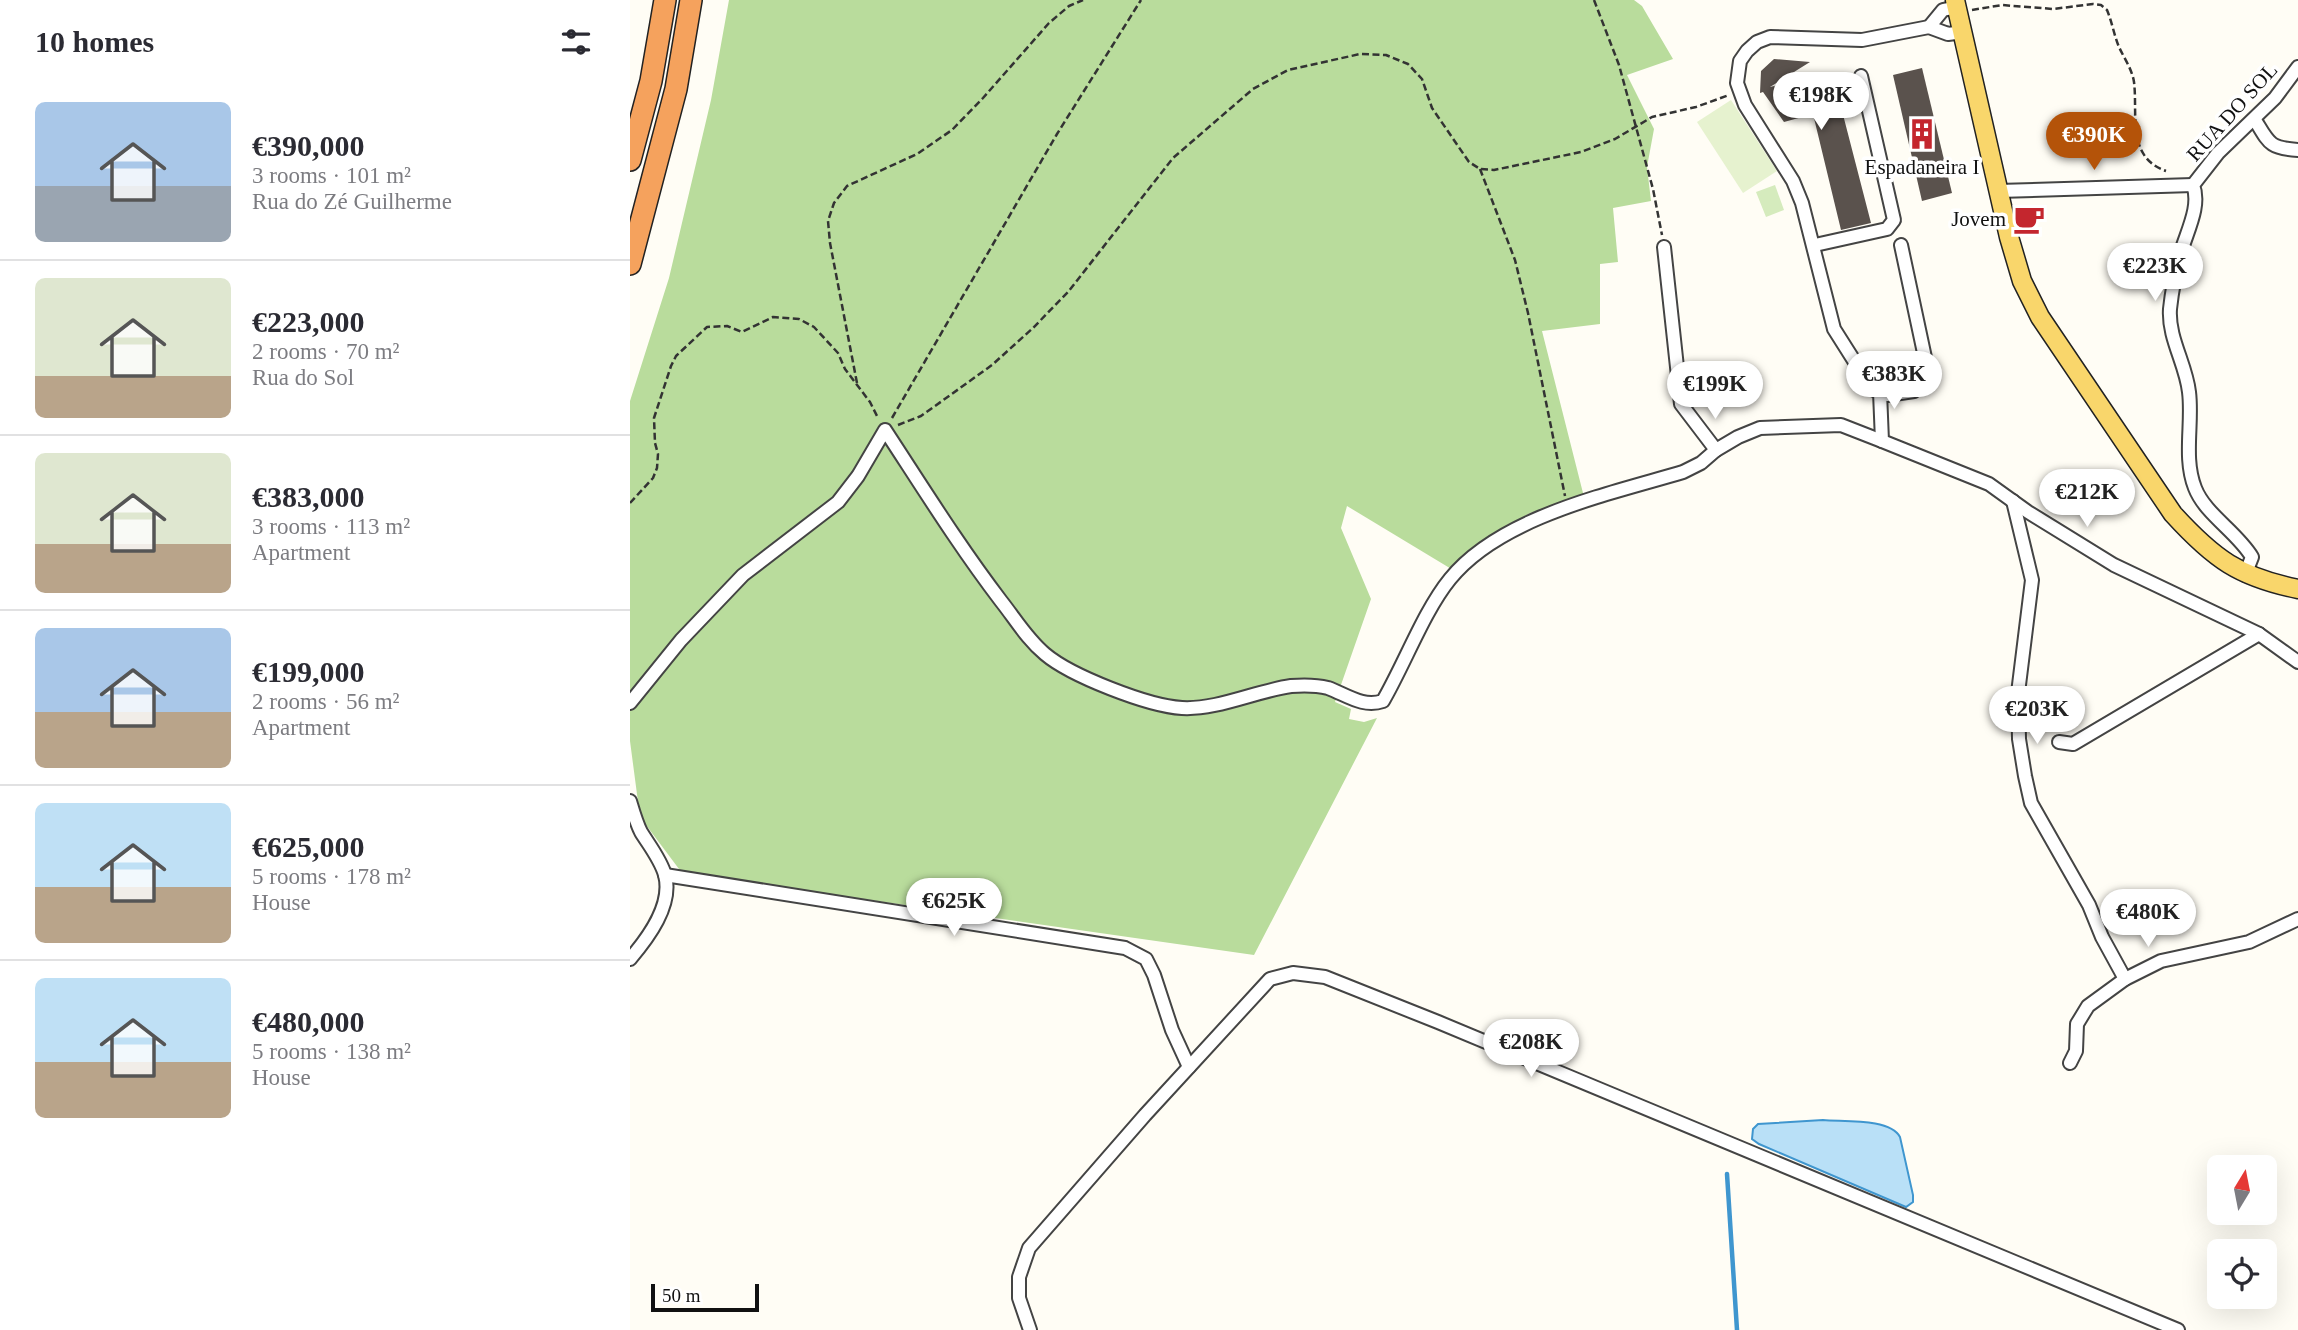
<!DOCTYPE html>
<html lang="en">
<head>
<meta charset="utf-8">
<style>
	:root { --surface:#fff; --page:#f7f7f7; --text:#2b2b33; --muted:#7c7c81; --line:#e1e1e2; --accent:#b45309 }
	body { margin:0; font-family:Georgia,serif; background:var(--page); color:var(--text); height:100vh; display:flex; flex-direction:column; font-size:26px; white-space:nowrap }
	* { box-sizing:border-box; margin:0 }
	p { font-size:23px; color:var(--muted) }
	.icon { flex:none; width:38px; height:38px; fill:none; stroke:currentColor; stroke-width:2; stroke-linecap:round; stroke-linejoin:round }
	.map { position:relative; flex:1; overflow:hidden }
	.panel { display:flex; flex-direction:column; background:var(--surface); width:630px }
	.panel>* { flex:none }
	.needle { width:46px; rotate:10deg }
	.buttons { position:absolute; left:1577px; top:1155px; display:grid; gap:14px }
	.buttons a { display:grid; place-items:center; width:70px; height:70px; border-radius:10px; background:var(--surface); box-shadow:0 7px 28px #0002; font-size:35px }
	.scale { position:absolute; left:21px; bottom:18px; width:108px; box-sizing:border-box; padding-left:7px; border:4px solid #111; border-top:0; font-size:19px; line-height:24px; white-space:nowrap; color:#111; -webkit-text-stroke:5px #fff; paint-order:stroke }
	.price { position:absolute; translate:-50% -60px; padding:0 16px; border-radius:24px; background:#fff; color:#222; font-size:23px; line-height:46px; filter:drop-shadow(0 2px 4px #0008) }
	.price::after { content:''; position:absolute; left:50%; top:42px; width:21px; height:16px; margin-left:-10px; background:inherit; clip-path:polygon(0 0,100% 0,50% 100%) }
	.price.on { background:var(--accent); color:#fff }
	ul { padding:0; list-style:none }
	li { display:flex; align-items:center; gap:21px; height:175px; padding:0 35px }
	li+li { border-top:2px solid var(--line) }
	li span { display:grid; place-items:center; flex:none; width:196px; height:140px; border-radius:10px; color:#555 }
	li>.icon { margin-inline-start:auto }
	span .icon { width:84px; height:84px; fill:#fffc; stroke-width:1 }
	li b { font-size:30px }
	h2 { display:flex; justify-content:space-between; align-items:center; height:84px; padding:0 35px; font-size:30px }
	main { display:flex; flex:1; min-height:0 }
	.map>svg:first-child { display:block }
</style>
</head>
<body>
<main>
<section class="panel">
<h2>10 homes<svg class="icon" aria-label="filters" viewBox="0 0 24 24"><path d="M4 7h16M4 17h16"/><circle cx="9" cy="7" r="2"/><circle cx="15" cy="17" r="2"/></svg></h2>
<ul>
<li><span style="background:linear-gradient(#a9c7e8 60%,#9aa5b1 0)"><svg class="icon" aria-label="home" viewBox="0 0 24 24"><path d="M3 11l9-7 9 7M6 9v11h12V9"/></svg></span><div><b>€390,000</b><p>3 rooms · 101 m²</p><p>Rua do Zé Guilherme</p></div></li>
<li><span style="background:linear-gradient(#dfe7d0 70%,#b9a48a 0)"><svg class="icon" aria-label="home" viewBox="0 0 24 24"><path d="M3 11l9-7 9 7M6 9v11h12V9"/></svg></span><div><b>€223,000</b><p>2 rooms · 70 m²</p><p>Rua do Sol</p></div></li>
<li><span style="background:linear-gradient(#dfe7d0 65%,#b9a48a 0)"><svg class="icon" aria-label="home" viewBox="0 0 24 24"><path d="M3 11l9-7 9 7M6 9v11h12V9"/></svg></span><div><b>€383,000</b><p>3 rooms · 113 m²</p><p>Apartment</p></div></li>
<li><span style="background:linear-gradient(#a9c7e8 60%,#b9a48a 0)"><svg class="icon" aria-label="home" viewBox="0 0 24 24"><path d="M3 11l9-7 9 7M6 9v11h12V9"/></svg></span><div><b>€199,000</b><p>2 rooms · 56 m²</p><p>Apartment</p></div></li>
<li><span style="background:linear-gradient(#bfe0f5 60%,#b9a48a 0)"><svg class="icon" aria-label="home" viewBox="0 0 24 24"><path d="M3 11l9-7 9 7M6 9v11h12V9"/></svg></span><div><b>€625,000</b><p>5 rooms · 178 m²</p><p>House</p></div></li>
<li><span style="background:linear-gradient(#bfe0f5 60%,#b9a48a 0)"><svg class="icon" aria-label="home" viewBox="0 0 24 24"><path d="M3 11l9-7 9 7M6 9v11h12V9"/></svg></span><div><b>€480,000</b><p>5 rooms · 138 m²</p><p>House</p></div></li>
</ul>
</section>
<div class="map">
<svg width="1668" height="1330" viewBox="0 0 1668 1330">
	<rect width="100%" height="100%" fill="#fffdf5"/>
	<polygon fill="#d5ebbd" points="1145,185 1154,210 1136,217 1126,192"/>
	<polygon fill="#b9dc9c" points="99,0 1004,0 1012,6 1043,59 997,75 1024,129 1017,167 1021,201 983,208 988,262 970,264 970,324 912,331 954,497 900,513 840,549 823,570 717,506 711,528 741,599 705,702 721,709 719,719 734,722 747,718 624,955 52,873 10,817 0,741 0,401 39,278 81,100"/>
	<polygon fill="#e6f2cf" points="1101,100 1147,171 1113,193 1067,122"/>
	<path fill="#b9e0f7" stroke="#3f96cf" stroke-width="2" d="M1193,1120C1213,1122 1260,1118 1270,1137L1283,1195V1202L1276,1207L1129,1144L1122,1139L1123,1129L1128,1124Z"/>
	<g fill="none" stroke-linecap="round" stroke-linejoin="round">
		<polyline stroke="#3f96cf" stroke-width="4.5" points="1097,1174 1107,1330"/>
	</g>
	<g fill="#5a524d">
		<polygon points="1144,59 1180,62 1140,87 1202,72 1241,223 1211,230 1183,114 1154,122 1133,92 1130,93 1131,71"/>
		<polygon points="1292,68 1322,193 1292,201 1263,75"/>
	</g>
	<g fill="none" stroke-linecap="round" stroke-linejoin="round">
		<defs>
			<g id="street">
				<polyline points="1299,27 1313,10 1327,7"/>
				<path d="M1625,120C1639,143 1639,148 1668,150"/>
				<polyline points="1368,191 1563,185"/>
				<polyline points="1185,245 1257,229 1264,220 1231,76"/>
				<polyline points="1271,245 1297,367 1284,391 1257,395 1242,389 1204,329 1172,203 1163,181 1115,105 1107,83 1110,61 1117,51 1127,42 1140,37 1232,40 1299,27 1318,34 1333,32"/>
				<polyline points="1034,247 1051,404 1086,450 1108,437 1130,428 1211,425 1252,441"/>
				<polyline points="1250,392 1252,441 1359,484 1398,512 1484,565 1629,634 1668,662"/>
				<polyline points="1383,501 1402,580 1388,693 1389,739 1395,776 1401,803 1459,905 1472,937 1495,979"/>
				<path d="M1615,575L1622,557C1607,532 1575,514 1565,488C1553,458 1563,423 1559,392C1556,364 1538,338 1540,309C1542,290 1546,270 1551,252C1557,231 1571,206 1563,185L1588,153L1645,98L1668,67"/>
				<path d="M0,703L51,640L113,575L208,502L228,476L255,430C293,488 329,546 371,601C386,620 397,639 415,654C441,676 518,706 552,708C587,710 626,691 661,686C673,685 686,685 698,688C717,695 733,708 753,701C775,663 794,611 820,579C870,517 979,494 1053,472L1071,463L1086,450"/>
				<polyline points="1429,742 1443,744 1629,634"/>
				<path d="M0,801C3,811 6,822 11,832C19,845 31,860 35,875C43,905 18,938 0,959"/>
				<polyline points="35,875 495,948 516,959 524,975 542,1030 559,1067"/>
				<polyline points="1440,1063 1446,1051 1447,1024 1458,1006 1495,979 1531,961 1619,942 1668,919"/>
				<polyline points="400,1330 389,1298 389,1277 399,1248 515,1115 640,979 663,973 695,977 808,1022 1548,1330"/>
			</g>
			<path id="primary" d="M1325,0L1379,237L1392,281L1410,317L1543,514C1584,559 1609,577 1668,589"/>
			<g id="highway">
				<polyline points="0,160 21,81 35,0"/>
				<polyline points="0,264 46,89 61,0"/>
			</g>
		</defs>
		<use href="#street" stroke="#444" stroke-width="16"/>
		<use href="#primary" stroke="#222" stroke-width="21"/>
		<use href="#highway" stroke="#222" stroke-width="24"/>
		<g stroke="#333" stroke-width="2.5" stroke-dasharray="7 3.5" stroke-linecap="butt">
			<polyline points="964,0 989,65 1023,189 1032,235"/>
			<path d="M1342,10L1372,5L1423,9L1463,4L1471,5L1477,10C1482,22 1484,35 1489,47C1494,58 1502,69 1504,82C1508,115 1496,157 1536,171"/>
			<polyline points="850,169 885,260 898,313 935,496"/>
			<polyline points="227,383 200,243 198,221 204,203 217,186 287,154 322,130 353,98 419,23 439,6 453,0"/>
			<polyline points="262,418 427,134 511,0"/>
			<polyline points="268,425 291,416 319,396 362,365 403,328 438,292 543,158 623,89 658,70 730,54 756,55 778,64 792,79 802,108 839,162 850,169 864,170 951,152 985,139 1022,117 1066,107 1099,95"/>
			<polyline points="0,503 23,478 27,468 28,454 25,443 24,418 41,366 46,356 77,327 97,326 112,332 143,317 169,319 184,327 208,353 215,369 240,402 248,418"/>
		</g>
		<use href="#street" stroke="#fff" stroke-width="12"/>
		<use href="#primary" stroke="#f9d66b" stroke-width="18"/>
		<use href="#highway" stroke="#f5a25d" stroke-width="21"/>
	</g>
	<defs>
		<symbol id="building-bare" viewBox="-9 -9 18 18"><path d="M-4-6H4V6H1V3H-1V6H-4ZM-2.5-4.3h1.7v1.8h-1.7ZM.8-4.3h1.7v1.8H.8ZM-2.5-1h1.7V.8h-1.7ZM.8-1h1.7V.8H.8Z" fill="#c4262e" stroke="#fff" stroke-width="2.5" paint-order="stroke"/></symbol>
		<symbol id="cafe-bare" viewBox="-9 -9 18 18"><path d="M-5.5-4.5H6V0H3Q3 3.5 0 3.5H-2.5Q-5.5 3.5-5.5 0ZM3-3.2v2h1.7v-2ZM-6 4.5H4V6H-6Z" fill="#c4262e" stroke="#fff" stroke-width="2.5" paint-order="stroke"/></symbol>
	</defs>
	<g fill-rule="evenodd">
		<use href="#building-bare" x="1270" y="112" width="44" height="44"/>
		<use href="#cafe-bare" x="1377" y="197" width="44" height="44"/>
	</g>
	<g text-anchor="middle" stroke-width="7" stroke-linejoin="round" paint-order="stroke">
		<g font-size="21" fill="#111" stroke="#fff">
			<text transform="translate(1602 112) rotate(-48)" y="7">RUA DO SOL</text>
		</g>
		<g font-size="21" fill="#111" stroke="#fff">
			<text x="1292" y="174">Espadaneira I</text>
			<text x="1376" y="226" text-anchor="end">Jovem</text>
		</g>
	</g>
</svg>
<div class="buttons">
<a><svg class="needle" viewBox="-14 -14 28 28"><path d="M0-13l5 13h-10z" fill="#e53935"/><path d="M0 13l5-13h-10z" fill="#7c7c81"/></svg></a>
<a><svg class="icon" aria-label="locate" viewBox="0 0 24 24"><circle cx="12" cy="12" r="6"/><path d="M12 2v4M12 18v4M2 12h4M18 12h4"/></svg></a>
</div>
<div class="scale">50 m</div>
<b class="price" style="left:1191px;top:132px">€198K</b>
<b class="price on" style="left:1464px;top:172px">€390K</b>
<b class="price" style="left:1525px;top:303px">€223K</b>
<b class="price" style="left:1264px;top:411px">€383K</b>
<b class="price" style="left:1085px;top:421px">€199K</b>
<b class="price" style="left:1457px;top:529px">€212K</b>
<b class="price" style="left:1407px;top:746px">€203K</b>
<b class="price" style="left:324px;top:938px">€625K</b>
<b class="price" style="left:1518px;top:949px">€480K</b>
<b class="price" style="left:901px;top:1079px">€208K</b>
</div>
</main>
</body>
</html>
